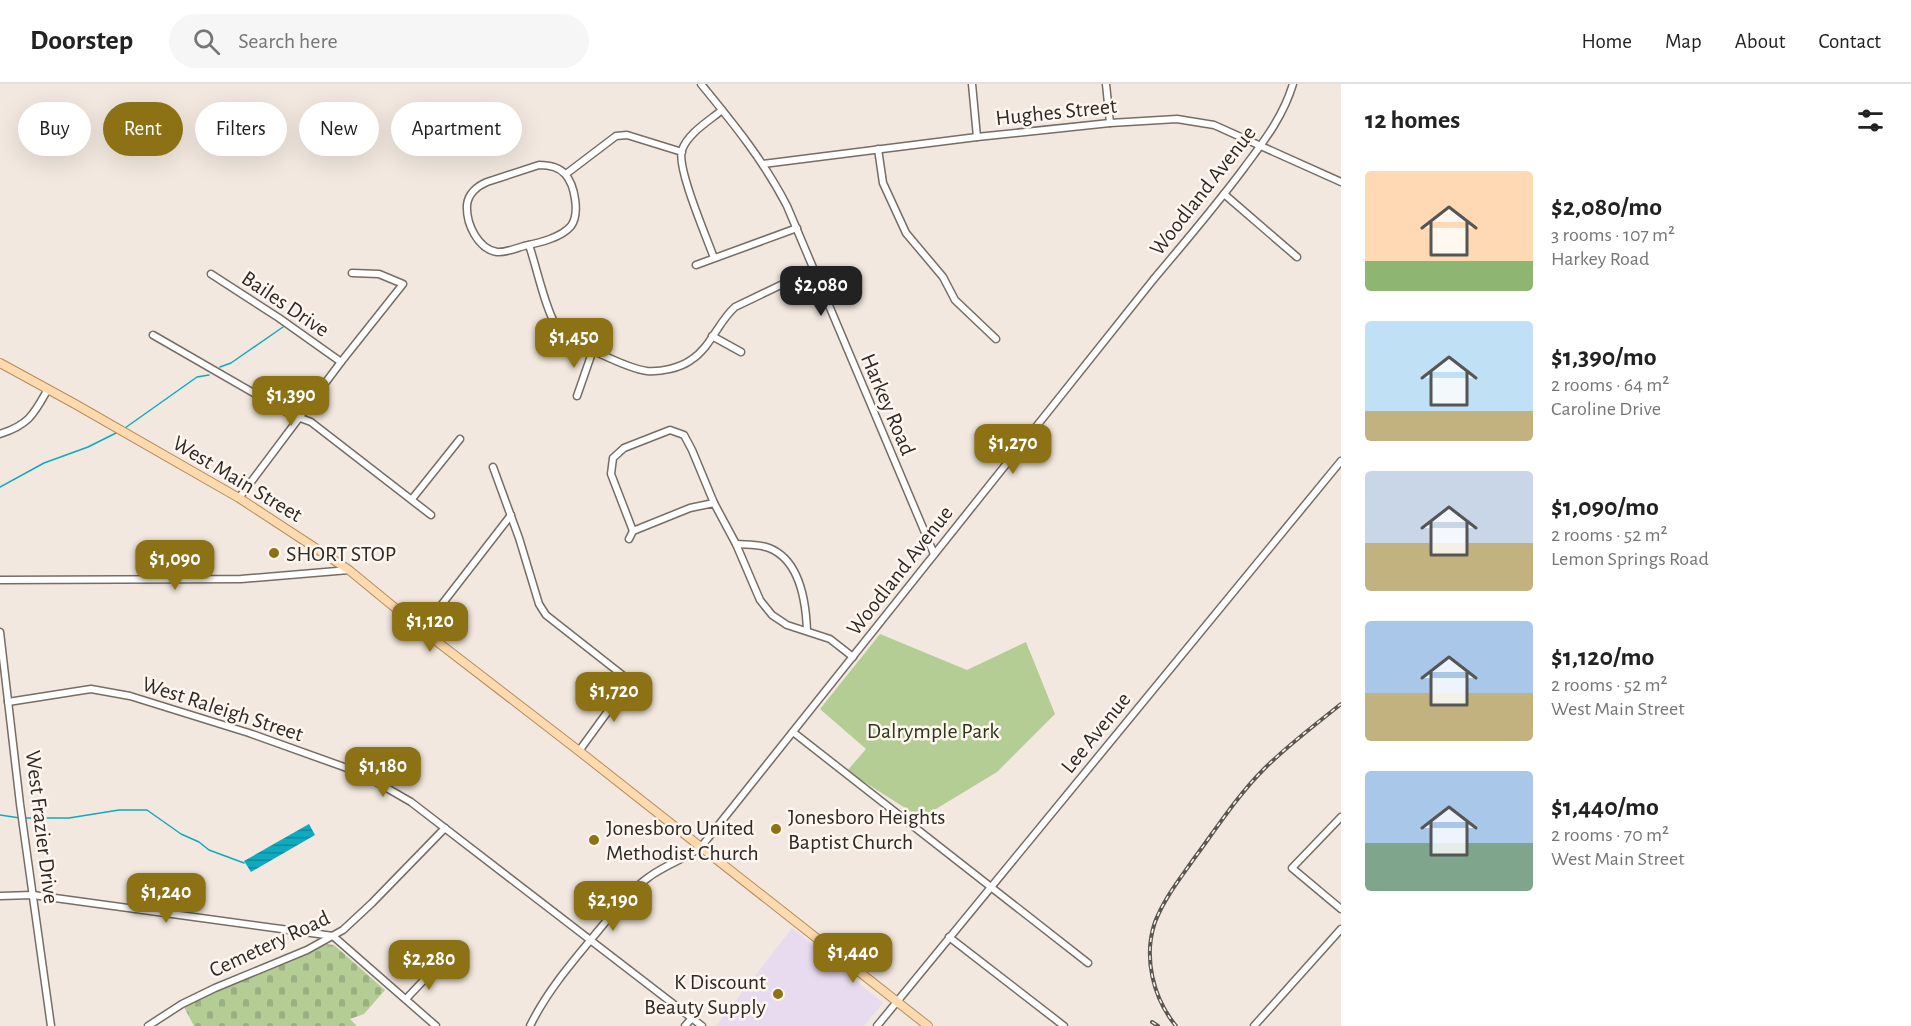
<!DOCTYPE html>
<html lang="en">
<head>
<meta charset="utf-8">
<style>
	:root { --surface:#fff; --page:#f6f6f6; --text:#222; --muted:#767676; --line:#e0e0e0; --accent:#8c7215 }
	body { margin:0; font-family:"Alegreya Sans",sans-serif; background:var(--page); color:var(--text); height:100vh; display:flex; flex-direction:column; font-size:22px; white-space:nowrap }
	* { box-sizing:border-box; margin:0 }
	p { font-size:20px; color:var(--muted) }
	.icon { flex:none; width:33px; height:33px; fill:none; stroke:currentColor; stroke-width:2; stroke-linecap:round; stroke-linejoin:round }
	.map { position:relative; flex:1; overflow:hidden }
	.details { display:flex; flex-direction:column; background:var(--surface); width:570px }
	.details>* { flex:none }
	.top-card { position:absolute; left:18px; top:18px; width:570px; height:54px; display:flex; gap:12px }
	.price { position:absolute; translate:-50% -51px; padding:0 14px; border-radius:12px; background:var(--accent); color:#fff; font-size:20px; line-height:39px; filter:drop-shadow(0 2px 3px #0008) }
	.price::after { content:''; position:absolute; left:50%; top:36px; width:18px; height:14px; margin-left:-9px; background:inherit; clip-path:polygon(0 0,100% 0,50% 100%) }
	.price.current { background:#222; color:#fff }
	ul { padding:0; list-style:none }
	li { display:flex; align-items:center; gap:18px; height:150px; padding:0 24px }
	li span { display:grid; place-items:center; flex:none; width:168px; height:120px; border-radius:6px; color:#555 }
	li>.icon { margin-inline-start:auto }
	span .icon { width:72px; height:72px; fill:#fffc; stroke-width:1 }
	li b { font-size:26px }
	h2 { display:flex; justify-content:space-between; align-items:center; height:72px; padding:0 24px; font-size:26px }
	.chip { padding:0 21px; border-radius:27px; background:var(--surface); box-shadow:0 6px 24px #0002; font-size:21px; line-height:54px }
	.chip.current { background:var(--accent); color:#fff }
	header { display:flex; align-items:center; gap:36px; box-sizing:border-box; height:84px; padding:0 30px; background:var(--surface); border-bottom:2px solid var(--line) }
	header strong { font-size:28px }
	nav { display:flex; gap:33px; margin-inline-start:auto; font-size:21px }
	.search { width:420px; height:54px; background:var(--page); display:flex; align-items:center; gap:15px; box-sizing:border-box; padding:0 21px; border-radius:33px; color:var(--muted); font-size:22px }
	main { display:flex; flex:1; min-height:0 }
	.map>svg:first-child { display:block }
</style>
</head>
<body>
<header>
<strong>Doorstep</strong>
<div class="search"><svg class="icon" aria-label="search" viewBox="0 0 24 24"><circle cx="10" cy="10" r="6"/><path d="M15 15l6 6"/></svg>Search here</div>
<nav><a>Home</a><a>Map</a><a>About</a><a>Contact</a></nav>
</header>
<main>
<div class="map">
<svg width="1341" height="942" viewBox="0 0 1341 942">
	<defs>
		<pattern id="cemetery-stones" width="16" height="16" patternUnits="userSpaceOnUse" patternTransform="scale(1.5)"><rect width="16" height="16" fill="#b4cd95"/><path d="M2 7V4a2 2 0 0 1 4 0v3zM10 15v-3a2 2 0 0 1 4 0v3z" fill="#9bb080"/></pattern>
		<pattern id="water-rules" width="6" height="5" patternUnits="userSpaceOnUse" patternTransform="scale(1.5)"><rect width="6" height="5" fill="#0eaabf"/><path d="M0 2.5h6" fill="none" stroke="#0e8b9b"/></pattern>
	</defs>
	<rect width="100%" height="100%" fill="#f2e8df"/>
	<polygon fill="#e8dbef" points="792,844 883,919 864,942 716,942"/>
	<polygon fill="url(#cemetery-stones)" points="326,860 334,861 385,906 364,930 350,935 357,942 194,942 184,923 248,892"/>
	<polygon fill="#b4cd95" points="880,550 967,586 1026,558 1055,630 997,688 921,734 847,687 866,665 820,625"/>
	<polygon fill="url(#water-rules)" points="309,740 315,751 251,788 244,777"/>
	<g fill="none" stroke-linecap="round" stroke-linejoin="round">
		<g stroke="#0eaabf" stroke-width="1.5">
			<polyline points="220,283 231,279 283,243"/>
			<polyline points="125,344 197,293 209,291"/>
			<polyline points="0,403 44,379 88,363 118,348"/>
			<polyline points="0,731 20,734"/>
			<polyline points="25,734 69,734 119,726 147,726 181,750 199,758 209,766 244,779"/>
		</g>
		<defs>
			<g id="minor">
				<path d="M701,0C733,39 764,77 787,122L934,470"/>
				<polyline points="972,0 977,53"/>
				<polyline points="1106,0 1110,39"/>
				<polyline points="878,65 883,99 906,149 943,193 955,216 996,255"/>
				<polyline points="763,80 977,53 1110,39 1177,35 1214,41 1341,98"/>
				<path d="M539,81C548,81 559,83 565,90C575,101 580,130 571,142C561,154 538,159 524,162C517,164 505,169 497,168C478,165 466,140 467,121C468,110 477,102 487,98Z"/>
				<polyline points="566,90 616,52 627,51 682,68"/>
				<polyline points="1224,110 1297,173"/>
				<path d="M529,161C536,181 546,228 557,243C567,257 630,285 647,287C661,288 680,284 691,276C711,263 718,238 735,223L814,185"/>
				<path d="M714,174C707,154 676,83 682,66C688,49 709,37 722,26"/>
				<polyline points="696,181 797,144"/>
				<polyline points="211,190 279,234 341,278"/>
				<polyline points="153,251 290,330 311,338 431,431"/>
				<polyline points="712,252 741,268"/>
				<polyline points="577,312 593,266"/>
				<path d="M0,350C29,341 34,330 48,305"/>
				<polyline points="493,383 519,454 539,520 546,531 630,597 579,667"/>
				<polyline points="239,414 341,278 403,200 379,190 352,189"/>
				<polyline points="412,415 460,355"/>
				<polyline points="633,447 611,390 613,374 624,364 670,346 684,351 692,366 714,419"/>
				<polyline points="629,455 633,447 690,424 714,419 736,460 760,516 772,531 787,541 830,555 853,573"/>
				<path d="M736,460C747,461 759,460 769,464C800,476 806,519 807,547"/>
				<polyline points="0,496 241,495 349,486"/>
				<polyline points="422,546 511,431"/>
				<polyline points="0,548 20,720 51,942"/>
				<polyline points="8,618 91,605 130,612 249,649 344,683 366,692 411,718 702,942"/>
				<polyline points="793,648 1088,879"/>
				<polyline points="1341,733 1292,784 1341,825"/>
				<polyline points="0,812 33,811 333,852 436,942"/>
				<polyline points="949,853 1064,942"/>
				<polyline points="406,915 439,880 446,881"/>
				<polyline points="148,942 182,920 215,904 307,866 343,846 372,819 445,744"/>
				<path d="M530,942C547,907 573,877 598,847C614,828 628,808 649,793C665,781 685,775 701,763L1153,196C1184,159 1215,123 1244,84C1264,57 1283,33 1293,0"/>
				<polyline points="685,942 692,934"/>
				<polyline points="877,942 1341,377"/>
				<polyline points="1254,942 1341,845"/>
			</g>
			<polyline id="major" points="0,279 75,320 239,414 349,486 422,546 579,667 928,942"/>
		</defs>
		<use href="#minor" stroke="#766d65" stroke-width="9"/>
		<use href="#major" stroke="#b68c5d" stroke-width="10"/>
		<use href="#minor" stroke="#fff" stroke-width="6"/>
		<use href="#major" stroke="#ffdaaf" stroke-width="8"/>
		<defs>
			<g id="rail">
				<polyline points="1152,938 1158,942"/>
				<path d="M1176,942C1153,914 1143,873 1155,838C1164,815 1179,796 1193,776C1216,745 1237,712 1264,685C1288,661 1315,641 1341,620"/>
			</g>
		</defs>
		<use href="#rail" stroke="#5a5651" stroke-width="4"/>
		<use href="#rail" stroke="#fef6ef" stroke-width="1.5" stroke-dasharray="4.5" stroke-linecap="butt"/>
	</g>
	<g fill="#8c7215" stroke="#fef6ef" stroke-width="2">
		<circle cx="274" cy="469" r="6"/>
		<circle cx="776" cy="745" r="6"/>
		<circle cx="594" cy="756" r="6"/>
		<circle cx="778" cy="910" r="6"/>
	</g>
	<g text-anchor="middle" stroke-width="5" stroke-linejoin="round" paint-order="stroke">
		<g font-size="22" fill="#2d2a26" stroke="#fef6ef">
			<text transform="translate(1056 27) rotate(-6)" y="8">Hughes Street</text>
			<text transform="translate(1202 106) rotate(-52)" y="8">Woodland Avenue</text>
			<text transform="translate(286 219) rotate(34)" y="8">Bailes Drive</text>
			<text transform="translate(889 320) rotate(67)" y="8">Harkey Road</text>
			<text transform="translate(238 394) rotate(31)" y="8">West Main Street</text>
			<text transform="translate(899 486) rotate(-52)" y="8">Woodland Avenue</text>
			<text transform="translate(223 624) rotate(18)" y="8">West Raleigh Street</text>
			<text transform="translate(1095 648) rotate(-51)" y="8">Lee Avenue</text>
			<text transform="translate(43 743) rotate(83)" y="8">West Frazier Drive</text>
			<text transform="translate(269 859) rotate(-25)" y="8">Cemetery Road</text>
		</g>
		<g font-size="22" fill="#2d2a26" stroke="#fef6ef" text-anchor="start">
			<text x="286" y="477">SHORT STOP</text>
			<text x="788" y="740">Jonesboro Heights<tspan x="788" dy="25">Baptist Church</tspan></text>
			<text x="606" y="751">Jonesboro United<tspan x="606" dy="25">Methodist Church</tspan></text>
			<text x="766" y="905" text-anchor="end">K Discount<tspan x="766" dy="25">Beauty Supply</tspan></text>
		</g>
		<g font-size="22" fill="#293815" stroke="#fef6ef">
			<text x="933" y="654">Dalrymple Park</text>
		</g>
	</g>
</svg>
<b class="price current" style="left:821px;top:233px">$2,080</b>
<b class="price" style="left:574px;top:285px">$1,450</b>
<b class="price" style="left:291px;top:343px">$1,390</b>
<b class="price" style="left:1013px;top:391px">$1,270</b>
<b class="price" style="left:175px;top:507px">$1,090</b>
<b class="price" style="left:430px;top:569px">$1,120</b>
<b class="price" style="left:614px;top:639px">$1,720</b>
<b class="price" style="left:383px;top:714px">$1,180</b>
<b class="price" style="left:166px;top:840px">$1,240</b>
<b class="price" style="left:613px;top:848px">$2,190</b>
<b class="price" style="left:853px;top:900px">$1,440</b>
<b class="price" style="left:429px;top:907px">$2,280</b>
<div class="top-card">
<a class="chip">Buy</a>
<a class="chip current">Rent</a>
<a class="chip">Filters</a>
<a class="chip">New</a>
<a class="chip">Apartment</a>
</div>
</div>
<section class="details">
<h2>12 homes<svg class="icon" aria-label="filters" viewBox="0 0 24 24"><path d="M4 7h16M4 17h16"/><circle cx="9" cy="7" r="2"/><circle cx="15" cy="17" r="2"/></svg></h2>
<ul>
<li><span style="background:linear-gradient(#ffd9b3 75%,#8fb573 0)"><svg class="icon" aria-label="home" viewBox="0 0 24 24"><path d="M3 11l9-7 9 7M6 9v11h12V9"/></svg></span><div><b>$2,080/mo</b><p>3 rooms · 107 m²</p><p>Harkey Road</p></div></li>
<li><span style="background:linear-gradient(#bfe0f5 75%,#c2b280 0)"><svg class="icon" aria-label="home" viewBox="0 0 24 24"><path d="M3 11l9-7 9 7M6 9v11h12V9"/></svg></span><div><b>$1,390/mo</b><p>2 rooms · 64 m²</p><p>Caroline Drive</p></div></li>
<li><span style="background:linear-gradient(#c9d6e8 60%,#c2b280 0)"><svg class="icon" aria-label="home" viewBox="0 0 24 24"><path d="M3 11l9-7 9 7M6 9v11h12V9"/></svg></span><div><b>$1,090/mo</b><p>2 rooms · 52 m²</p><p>Lemon Springs Road</p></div></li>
<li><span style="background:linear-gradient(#a9c7e8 60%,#c2b280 0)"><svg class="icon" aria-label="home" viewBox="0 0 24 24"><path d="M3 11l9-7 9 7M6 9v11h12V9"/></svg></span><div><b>$1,120/mo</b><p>2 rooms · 52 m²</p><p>West Main Street</p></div></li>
<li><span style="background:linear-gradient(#a9c7e8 60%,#7fa58c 0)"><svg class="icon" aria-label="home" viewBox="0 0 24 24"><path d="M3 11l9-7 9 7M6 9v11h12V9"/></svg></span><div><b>$1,440/mo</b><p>2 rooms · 70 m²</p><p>West Main Street</p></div></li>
</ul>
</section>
</main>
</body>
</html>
